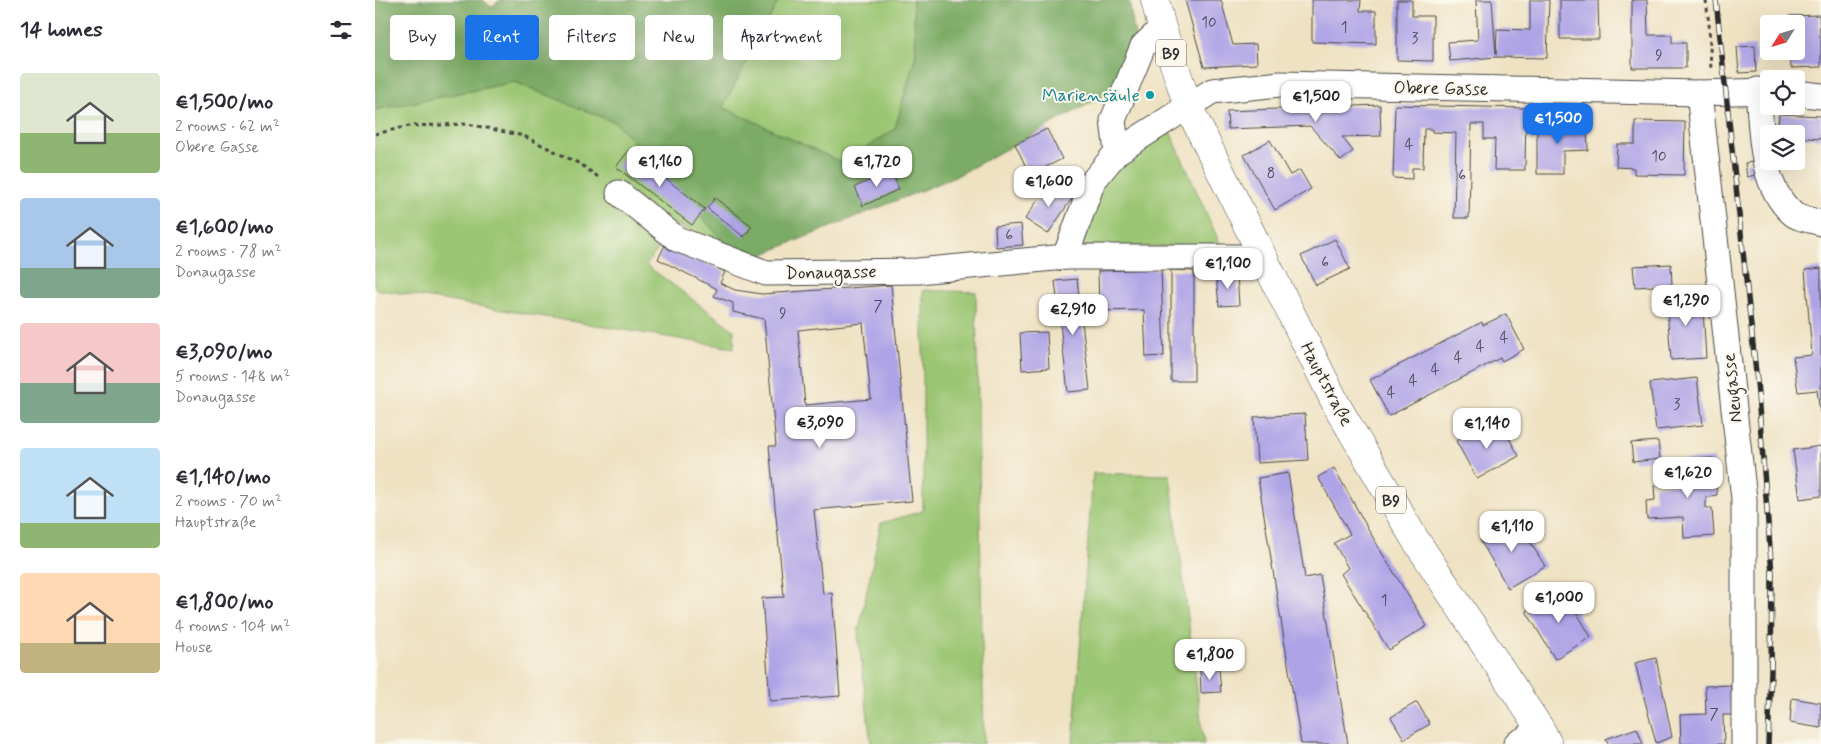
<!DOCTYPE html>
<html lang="en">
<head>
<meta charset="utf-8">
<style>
	:root { --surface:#fff; --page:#f2f2f3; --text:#2b2b33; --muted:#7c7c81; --accent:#1a73e8 }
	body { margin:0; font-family:Mynerve,sans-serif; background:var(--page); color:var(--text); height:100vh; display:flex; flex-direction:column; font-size:19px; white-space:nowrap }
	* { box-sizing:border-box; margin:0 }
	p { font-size:16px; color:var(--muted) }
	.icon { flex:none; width:28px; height:28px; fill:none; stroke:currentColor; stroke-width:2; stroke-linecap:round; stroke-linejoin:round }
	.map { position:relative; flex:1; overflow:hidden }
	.details { display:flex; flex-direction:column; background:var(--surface); width:375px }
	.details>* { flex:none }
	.top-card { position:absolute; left:15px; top:15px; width:475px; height:45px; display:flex; gap:10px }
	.needle { width:32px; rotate:233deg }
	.tools { position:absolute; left:1385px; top:15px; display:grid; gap:10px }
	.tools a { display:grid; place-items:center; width:45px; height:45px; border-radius:5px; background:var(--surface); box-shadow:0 5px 20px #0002; font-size:25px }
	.price { position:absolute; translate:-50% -42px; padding:0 11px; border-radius:10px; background:#fff; color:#222; font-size:16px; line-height:32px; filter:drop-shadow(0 1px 2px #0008) }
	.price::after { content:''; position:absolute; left:50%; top:30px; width:15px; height:11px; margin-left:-8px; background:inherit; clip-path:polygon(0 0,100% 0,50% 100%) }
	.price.selected { background:var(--accent); color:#fff }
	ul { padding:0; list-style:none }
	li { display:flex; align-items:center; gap:15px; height:125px; padding:0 20px }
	li span { display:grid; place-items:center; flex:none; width:140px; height:100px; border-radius:5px; color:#555 }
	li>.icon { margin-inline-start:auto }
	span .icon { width:60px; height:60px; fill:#fffc; stroke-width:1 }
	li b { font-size:21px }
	h2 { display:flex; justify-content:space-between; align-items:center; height:60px; padding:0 20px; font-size:21px }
	.chip { padding:0 18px; border-radius:5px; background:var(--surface); box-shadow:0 5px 20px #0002; font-size:18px; line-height:45px }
	.chip.selected { background:var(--accent); color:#fff }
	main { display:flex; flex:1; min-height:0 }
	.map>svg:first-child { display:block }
</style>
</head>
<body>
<main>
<section class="details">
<h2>14 homes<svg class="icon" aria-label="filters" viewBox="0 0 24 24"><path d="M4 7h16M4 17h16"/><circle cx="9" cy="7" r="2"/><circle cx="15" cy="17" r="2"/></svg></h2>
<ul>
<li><span style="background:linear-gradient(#dfe7d0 60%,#8fb573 0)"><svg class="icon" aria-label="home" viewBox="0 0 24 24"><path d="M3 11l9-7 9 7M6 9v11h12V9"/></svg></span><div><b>€1,500/mo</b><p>2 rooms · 62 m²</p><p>Obere Gasse</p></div></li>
<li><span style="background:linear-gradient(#a9c7e8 70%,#7fa58c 0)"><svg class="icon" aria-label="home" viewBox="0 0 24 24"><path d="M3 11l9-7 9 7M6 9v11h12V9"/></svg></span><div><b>€1,600/mo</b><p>2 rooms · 78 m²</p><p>Donaugasse</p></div></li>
<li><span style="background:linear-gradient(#f6c9c9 60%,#7fa58c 0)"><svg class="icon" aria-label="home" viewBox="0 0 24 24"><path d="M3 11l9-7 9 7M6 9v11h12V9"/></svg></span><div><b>€3,090/mo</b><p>5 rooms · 148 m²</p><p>Donaugasse</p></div></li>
<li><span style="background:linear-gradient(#bfe0f5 75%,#8fb573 0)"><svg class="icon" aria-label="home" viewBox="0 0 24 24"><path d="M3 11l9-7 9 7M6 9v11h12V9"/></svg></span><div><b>€1,140/mo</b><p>2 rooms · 70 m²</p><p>Hauptstraße</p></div></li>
<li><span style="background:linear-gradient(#ffd9b3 70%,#c2b280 0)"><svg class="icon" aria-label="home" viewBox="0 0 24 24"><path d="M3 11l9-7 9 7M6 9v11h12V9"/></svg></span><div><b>€1,800/mo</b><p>4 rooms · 104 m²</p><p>House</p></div></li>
</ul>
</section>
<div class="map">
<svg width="1446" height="744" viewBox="0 0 1446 744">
	<rect width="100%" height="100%" fill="#fbf7ec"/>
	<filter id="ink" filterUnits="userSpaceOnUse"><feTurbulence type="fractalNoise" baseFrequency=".02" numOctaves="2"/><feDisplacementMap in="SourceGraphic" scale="10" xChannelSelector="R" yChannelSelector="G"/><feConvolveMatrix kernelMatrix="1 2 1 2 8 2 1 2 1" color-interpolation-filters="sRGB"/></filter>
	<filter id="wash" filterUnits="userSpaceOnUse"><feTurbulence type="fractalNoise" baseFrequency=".0096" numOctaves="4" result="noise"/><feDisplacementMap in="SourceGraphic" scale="20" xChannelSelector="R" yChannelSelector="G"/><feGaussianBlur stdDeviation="1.12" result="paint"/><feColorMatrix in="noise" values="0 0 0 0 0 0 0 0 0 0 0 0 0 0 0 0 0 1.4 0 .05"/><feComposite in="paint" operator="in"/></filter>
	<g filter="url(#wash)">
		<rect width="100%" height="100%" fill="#efe2c3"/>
		<g fill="#9bc673" stroke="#63784f">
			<polygon points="404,0 538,0 541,54 520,129 468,163 348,107"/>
			<polygon points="140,82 241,123 353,246 302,225 271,265 359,330 359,348 0,289 0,110"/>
			<polygon points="795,131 846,246 705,247 715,190 750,160"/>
			<polygon points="548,290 601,292 609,744 496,744 483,634 506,523 548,511"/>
			<polygon points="718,473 795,475 829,744 698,744"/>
		</g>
		<polygon fill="#7cab65" stroke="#546b48" points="0,0 108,0 116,7 125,0 404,0 348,107 468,163 520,129 541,54 538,0 754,0 760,36 739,90 580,177 381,257 353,246 241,123 140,82 0,110"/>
		<g id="blocks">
			<g fill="#aea3e6" fill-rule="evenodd">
				<polygon points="810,0 846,0 858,45 881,44 882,64 829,67"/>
				<polygon points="937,0 986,0 985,11 1001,11 1001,44 937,42"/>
				<polygon points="1022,0 1037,0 1037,16 1058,16 1058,61 1022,60"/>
				<polygon points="1101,0 1117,0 1121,55 1122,29 1155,30 1155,0 1174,0 1172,58 1121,57 1075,61 1073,42 1103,40"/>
				<polygon points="1185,0 1223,0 1224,39 1185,39"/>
				<polygon points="1257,0 1272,0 1273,35 1297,35 1297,43 1311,43 1311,68 1257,68"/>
				<polygon points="1444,15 1445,38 1446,37 1446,67 1416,68 1415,51 1421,51 1421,24 1415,24 1414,16"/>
				<polygon points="1380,46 1381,72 1364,73 1362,47"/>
				<polygon points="1005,105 1006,136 967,137 978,151 966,161 935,126 853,129 852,111"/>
				<polygon points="1020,105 1151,108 1150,170 1119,170 1120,139 1109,139 1109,124 1096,124 1094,218 1079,218 1081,133 1057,132 1057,129 1049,129 1048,168 1037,168 1037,179 1018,178"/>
				<polygon points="1404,114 1446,116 1446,139 1421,137 1421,134 1402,134"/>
				<polygon points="1260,121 1310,122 1309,175 1259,174 1259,168 1241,167 1242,144 1260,144"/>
				<polygon points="1212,124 1213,150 1188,151 1188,174 1162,174 1162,125"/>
				<polygon points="672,129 687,159 655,175 640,144"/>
				<polygon points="895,140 915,175 925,170 936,189 900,210 869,155"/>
				<polygon points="254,150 330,209 317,225 241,167"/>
				<polygon points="1378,162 1380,175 1372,177 1370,163"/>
				<polygon points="516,171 524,189 488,206 480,187"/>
				<polygon points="674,183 697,198 673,234 650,219"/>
				<polygon points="340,198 377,226 369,237 332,208"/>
				<polygon points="646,224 648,245 621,247 620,226"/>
				<polygon points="960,239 975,269 941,285 926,256"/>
				<path d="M291,243L350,272L345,283L360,290L387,294L516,285L537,501L439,510L448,594L457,593L465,696L395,701L387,598L409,597L394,446H401L389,319L358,312V303L339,296L342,289L283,259ZM488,323L496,399L430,405L423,330Z"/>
				<polygon points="1296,264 1297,285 1260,287 1258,266"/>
				<polygon points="1446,268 1446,413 1445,413 1442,390 1423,392 1418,357 1437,355 1430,270"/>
				<polygon points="786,269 789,356 771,357 769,310 724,311 723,271"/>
				<polygon points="796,270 819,271 819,381 796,381"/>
				<polygon points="862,275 864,305 844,306 841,276"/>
				<polygon points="702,279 715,390 693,392 680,281"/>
				<polygon points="1327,293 1331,358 1296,360 1291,296"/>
				<polygon points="1131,314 1149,349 1127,361 1125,358 1014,416 995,380 1107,322 1108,325"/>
				<polygon points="672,332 674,368 647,370 645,333"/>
				<polygon points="1322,378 1328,425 1281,430 1275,383"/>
				<polygon points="930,414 933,460 882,463 879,417"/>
				<polygon points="1116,422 1123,435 1130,431 1144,456 1102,479 1081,441"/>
				<polygon points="1283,441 1285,459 1258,462 1256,443"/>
				<polygon points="1446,446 1446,496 1425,499 1418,450"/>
				<polygon points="1339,458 1342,495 1331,497 1331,508 1337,508 1339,536 1309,538 1308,517 1272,519 1271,501 1280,500 1279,486 1311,483 1309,460"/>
				<polygon points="959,468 1005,550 1052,626 1014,650 966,574 973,568 959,543 975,534 943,477"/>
				<polygon points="913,473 930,578 945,575 973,744 926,744 883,478"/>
				<polygon points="1141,519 1170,566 1133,588 1105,540"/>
				<polygon points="1188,589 1216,637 1180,659 1151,611"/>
				<polygon points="1281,658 1297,737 1281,743 1260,663"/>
				<polygon points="844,668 846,692 826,693 825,669"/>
				<polygon points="1356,685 1357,715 1348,715 1349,744 1306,744 1305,715 1331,714 1330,686"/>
				<polygon points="1417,698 1446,703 1446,728 1415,723"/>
				<polygon points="1042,702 1055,724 1029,739 1016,717"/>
				<polygon points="1262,728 1268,744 1233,744 1231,739"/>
			</g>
		</g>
	</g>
	<g filter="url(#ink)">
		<use href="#blocks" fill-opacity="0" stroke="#484642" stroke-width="1"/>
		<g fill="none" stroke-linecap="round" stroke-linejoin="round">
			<defs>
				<g id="minor">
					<path d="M1383,90C1387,131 1384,183 1417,213C1423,219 1438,220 1446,223"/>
					<polyline points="1324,93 1369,499 1369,744"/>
					<polyline points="1421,93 1446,96"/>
					<polyline points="742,152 738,120 768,46 787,28"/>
					<polyline points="244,193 302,239 391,273 543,271 690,257 887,257"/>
					<polyline points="690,257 718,181 742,152 837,91 905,84 1324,93 1394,91"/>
					<polyline points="1141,744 1166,730"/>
				</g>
				<polyline id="major" points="780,0 787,28 813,106 962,406 1038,536 1166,730 1173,744"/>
			</defs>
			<use href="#minor" stroke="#484642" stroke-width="27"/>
			<use href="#major" stroke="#484642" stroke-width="29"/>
			<g stroke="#484642" stroke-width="3" stroke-dasharray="4 4" stroke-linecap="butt">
				<polyline points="1331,0 1334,24 1336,69"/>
				<polyline points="0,134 34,126 93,124 149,136 205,164 226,179"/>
			</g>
			<use href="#minor" stroke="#fff" stroke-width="25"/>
			<use href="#major" stroke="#fff" stroke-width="28"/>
			<defs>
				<polyline id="rail" points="1341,0 1382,382 1397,574 1396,671 1393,744"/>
			</defs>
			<use href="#rail" stroke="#2b2b2b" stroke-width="5.5"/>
			<use href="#rail" stroke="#fbf7ec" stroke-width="4" stroke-dasharray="11" stroke-linecap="butt"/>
		</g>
	</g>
	<circle fill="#0f9aa8" stroke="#fbf7ec" stroke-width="2" cx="775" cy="95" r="5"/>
	<g text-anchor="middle" stroke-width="4" stroke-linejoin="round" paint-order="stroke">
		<g font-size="15" fill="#4c495a">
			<text x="834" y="27">10</text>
			<text x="969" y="32">1</text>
			<text x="1040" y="43">3</text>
			<text x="1284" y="60">9</text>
			<text x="1034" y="149">4</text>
			<text x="1284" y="161">10</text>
			<text x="896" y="178">8</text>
			<text x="1087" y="180">6</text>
			<text x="634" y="240">6</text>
			<text x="950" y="267">6</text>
			<text x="503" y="311">7</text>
			<text x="408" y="318">9</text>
			<text x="1129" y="342">4</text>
			<text x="1105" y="351">4</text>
			<text x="1083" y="362">4</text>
			<text x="1060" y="374">4</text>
			<text x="1038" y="385">4</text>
			<text x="1016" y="397">4</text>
			<text x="1302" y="409">3</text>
			<text x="1009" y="605">1</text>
			<text x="1339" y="719">7</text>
		</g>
		<g fill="#fbf7ec" stroke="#696865" stroke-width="1">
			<rect x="781" y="39.5" width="30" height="27" rx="4"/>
			<rect x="1001" y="486.5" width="30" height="27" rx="4"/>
		</g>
		<g font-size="16" font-weight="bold" fill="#2b2b2b">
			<text x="796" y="59">B9</text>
			<text x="1016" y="506">B9</text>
		</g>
		<g font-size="18" fill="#2b2b2b" stroke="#fbf7ec">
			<text transform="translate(1066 88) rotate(1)" y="6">Obere Gasse</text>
			<text transform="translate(456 272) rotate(-1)" y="6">Donaugasse</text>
			<text transform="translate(952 384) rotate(62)" y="6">Hauptstraße</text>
			<text transform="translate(1357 388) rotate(-96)" y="6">Neugasse</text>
		</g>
		<g font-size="18" fill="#0d838f" stroke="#fbf7ec" text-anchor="end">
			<text x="765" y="101">Mariensäule</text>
		</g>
	</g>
</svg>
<div class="tools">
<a><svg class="needle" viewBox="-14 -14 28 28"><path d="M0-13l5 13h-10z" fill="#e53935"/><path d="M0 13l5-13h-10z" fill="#7c7c81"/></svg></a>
<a><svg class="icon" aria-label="locate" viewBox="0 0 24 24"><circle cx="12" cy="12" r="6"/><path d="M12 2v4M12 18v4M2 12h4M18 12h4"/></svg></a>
<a><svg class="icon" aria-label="layers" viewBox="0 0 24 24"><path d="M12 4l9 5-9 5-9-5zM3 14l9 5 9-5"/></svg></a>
</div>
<b class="price" style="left:941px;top:123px">€1,500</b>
<b class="price selected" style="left:1183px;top:145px">€1,500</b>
<b class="price" style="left:285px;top:188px">€1,160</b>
<b class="price" style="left:502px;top:188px">€1,720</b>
<b class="price" style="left:674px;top:208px">€1,600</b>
<b class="price" style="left:853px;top:290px">€1,100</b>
<b class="price" style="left:1311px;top:327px">€1,290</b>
<b class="price" style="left:698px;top:336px">€2,910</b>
<b class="price" style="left:445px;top:449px">€3,090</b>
<b class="price" style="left:1112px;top:450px">€1,140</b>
<b class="price" style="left:1313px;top:499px">€1,620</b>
<b class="price" style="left:1137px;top:553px">€1,110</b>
<b class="price" style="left:1184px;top:624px">€1,000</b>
<b class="price" style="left:835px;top:681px">€1,800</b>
<div class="top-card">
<a class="chip">Buy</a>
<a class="chip selected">Rent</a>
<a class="chip">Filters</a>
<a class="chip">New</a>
<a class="chip">Apartment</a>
</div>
</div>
</main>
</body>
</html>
